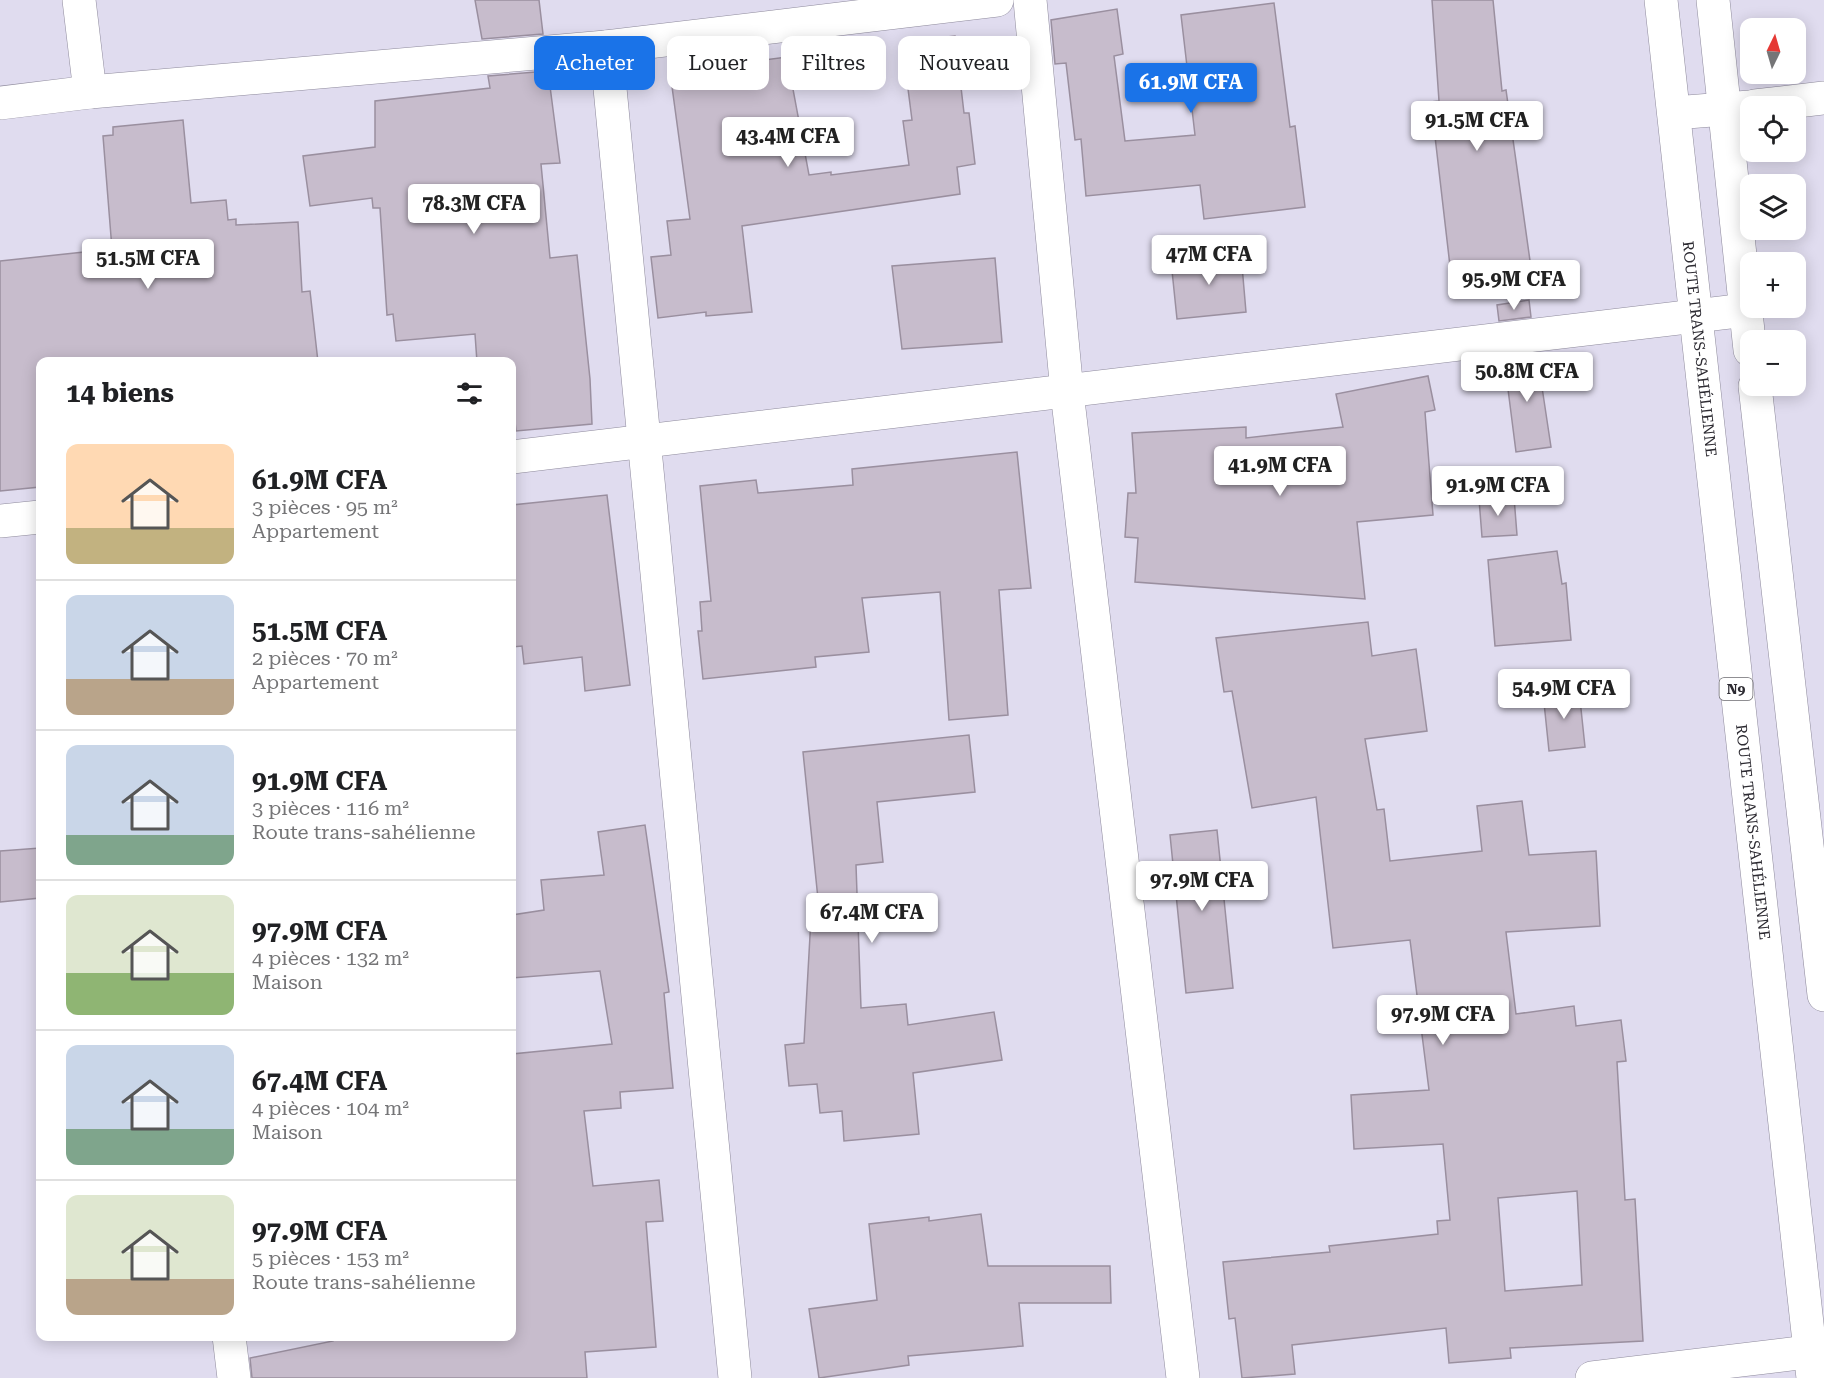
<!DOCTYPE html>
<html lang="fr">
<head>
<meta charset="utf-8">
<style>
	:root { --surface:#fff; --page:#f6f6f6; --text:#202124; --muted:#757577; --line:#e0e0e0; --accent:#1a73e8 }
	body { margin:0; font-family:"Roboto Serif",serif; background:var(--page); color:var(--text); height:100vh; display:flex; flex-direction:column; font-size:22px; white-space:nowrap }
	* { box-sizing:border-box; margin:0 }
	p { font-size:20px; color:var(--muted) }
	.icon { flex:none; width:33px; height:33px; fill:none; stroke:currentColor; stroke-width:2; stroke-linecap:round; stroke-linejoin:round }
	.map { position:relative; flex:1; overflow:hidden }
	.panel { position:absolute; left:36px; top:357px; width:480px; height:984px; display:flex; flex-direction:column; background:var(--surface); border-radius:12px; box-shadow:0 3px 15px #0003 }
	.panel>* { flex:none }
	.top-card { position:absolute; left:534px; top:36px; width:570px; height:54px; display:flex; gap:12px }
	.needle { width:39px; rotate:5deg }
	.controls { position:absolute; left:1740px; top:18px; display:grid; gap:12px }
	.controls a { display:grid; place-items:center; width:66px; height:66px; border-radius:12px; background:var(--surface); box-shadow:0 3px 15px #0003; font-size:30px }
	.price { position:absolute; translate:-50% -51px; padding:0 14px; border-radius:6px; background:#fff; color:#222; font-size:20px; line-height:39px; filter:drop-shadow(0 2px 3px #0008) }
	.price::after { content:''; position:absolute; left:50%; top:36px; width:18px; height:14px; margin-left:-9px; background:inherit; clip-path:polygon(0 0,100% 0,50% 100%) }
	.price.current { background:var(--accent); color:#fff }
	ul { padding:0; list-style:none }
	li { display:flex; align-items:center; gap:18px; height:150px; padding:0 30px }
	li+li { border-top:2px solid var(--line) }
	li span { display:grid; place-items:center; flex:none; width:168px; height:120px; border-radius:12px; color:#555 }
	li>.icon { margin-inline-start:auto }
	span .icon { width:72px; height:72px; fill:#fffc; stroke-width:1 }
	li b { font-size:26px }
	h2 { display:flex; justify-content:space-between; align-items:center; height:72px; padding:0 30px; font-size:26px }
	.chip { padding:0 21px; border-radius:12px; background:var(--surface); box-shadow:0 3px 15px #0003; font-size:21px; line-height:54px }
	.chip.current { background:var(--accent); color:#fff }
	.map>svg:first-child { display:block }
</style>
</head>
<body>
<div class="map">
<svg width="1824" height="1378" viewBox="0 0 1824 1378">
	<rect width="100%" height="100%" fill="#e0dcef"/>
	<g fill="#c7bccc" stroke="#9a8f9f" stroke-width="1.5" fill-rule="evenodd">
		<polygon points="475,0 539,0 543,34 482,39"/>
		<polygon points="1432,0 1493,0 1502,91 1506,90 1533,282 1453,292 1431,102 1439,101"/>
		<polygon points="1274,3 1290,127 1295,126 1305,207 1204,219 1200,185 1086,196 1081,139 1075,140 1066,63 1055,64 1051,20 1117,9 1123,54 1114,56 1125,141 1195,135 1181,15"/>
		<polygon points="955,36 964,113 969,113 975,164 957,167 960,194 742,226 752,312 706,316 706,312 658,318 651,257 671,255 667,221 690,219 670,72 787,57 809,175 831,172 831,175 909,165 903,121 912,120 902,42"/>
		<polygon points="548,71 560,163 541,164 550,258 577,255 590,379 592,424 516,431 512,393 512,362 477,362 475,334 396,341 393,314 387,315 380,208 373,208 372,198 310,206 303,156 375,147 375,101 490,88 488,76"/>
		<polygon points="183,120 191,203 226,200 228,220 236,219 236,225 298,222 302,292 310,291 318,362 40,362 40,487 0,491 0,261 112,249 103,136 113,135 113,127"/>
		<polygon points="1241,254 1246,312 1177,319 1171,261"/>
		<polygon points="995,258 1002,342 902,349 892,266"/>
		<polygon points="1529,300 1531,317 1499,321 1497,305"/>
		<polygon points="1537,354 1551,447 1516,452 1504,358"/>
		<polygon points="1428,376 1435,410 1425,412 1433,515 1357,522 1365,599 1135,582 1138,538 1125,537 1128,493 1136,493 1132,433 1246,427 1246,438 1343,427 1336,394"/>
		<polygon points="1017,452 1031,588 999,590 1008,715 949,720 940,592 862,598 869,652 815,657 816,667 703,679 698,631 702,631 700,602 711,601 700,486 756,480 758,493 853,485 852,469"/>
		<polygon points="607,495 630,685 585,691 582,657 524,664 522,646 512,647 512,505"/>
		<polygon points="1514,497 1517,535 1482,537 1479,499"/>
		<polygon points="1557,551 1562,584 1566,583 1571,640 1495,646 1488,560"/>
		<path d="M1368,622L1372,656L1416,649L1427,731L1365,739L1377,810L1384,809L1390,861L1482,851L1477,806L1522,801L1529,855L1596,851L1600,926L1506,932L1516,1014L1574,1006L1576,1026L1621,1020L1626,1061L1617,1062L1625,1200L1635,1199L1643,1341L1510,1348L1511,1358L1449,1363L1446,1328L1292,1345L1295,1374L1242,1378L1235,1318L1229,1319L1223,1262L1330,1252L1329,1246L1438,1234L1437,1221L1450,1220L1443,1144L1354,1149L1351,1095L1429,1090L1410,940L1333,948L1316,797L1252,808L1232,691L1224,692L1216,638ZM1577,1191L1582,1285L1505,1291L1498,1198Z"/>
		<polygon points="1579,690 1585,747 1549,751 1543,693"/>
		<polygon points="969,735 975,792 877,802 883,862 856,865 861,1008 906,1004 908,1025 994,1012 1002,1060 913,1073 919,1134 844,1141 842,1111 820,1113 817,1084 789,1086 785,1045 804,1043 812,900 818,899 803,752"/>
		<polygon points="645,825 669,992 664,993 673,1088 620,1092 621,1108 584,1111 593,1186 659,1180 663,1221 646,1222 656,1347 585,1352 587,1378 252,1378 250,1358 333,1341 332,1336 512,1336 512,1054 612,1044 600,971 512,978 512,915 544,910 541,880 604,875 598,832"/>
		<polygon points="1217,830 1233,988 1186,993 1170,835"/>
		<polygon points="40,848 40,898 0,902 0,851"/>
		<polygon points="981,1214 988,1266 1110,1266 1111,1303 1019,1303 1023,1346 908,1356 909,1365 819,1378 809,1309 877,1300 869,1224 929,1217 929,1221"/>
	</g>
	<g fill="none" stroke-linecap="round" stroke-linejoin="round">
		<defs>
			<g id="minor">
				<polyline points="79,0 90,92"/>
				<polyline points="1030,0 1067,392 1183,1378"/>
				<polyline points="606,47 735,1378"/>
				<polyline points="0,103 90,92 606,47 997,0"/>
				<polyline points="1755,106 1824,98"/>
				<polyline points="1674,113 1750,107"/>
				<polyline points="512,457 1746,310"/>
				<polyline points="0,521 40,517"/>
				<polyline points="229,1336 234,1378"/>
				<polyline points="1592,1378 1824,1350"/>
			</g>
			<g id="trunk">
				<path id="s1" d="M1661,0L1813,1378"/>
				<polyline points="1713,0 1750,350"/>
				<polyline points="1755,386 1824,995"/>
			</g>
		</defs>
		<use href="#minor" stroke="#8e8a9c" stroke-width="34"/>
		<use href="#trunk" stroke="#8e8a9c" stroke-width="34"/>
		<use href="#minor" stroke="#fff" stroke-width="33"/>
		<use href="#trunk" stroke="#fff" stroke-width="33"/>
	</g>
	<g text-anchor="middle" stroke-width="4.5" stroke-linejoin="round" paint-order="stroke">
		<rect fill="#fff" stroke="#6c6b70" stroke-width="1.5" x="1719.5" y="678" width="33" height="22" rx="4.5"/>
		<g font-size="14" font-weight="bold" fill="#2d2b32">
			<text x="1736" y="694">N9</text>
		</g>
		<g font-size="15" fill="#2d2b32" stroke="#fff">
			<text dy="5" stroke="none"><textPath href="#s1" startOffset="351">ROUTE TRANS-SAHÉLIENNE</textPath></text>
			<text dy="5" stroke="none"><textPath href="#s1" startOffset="837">ROUTE TRANS-SAHÉLIENNE</textPath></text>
		</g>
	</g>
</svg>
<div class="controls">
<a><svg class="needle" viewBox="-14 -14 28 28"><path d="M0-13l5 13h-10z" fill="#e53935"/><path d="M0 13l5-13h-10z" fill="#757577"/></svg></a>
<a><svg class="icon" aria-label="locate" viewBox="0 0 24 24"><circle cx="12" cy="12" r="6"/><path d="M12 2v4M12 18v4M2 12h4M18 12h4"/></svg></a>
<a><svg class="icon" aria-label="layers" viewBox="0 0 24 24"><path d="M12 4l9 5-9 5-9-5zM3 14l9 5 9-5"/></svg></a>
<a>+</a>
<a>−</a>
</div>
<b class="price current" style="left:1191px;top:114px">61.9M CFA</b>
<b class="price" style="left:1477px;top:152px">91.5M CFA</b>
<b class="price" style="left:788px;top:168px">43.4M CFA</b>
<b class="price" style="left:474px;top:235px">78.3M CFA</b>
<b class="price" style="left:1209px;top:286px">47M CFA</b>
<b class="price" style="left:148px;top:290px">51.5M CFA</b>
<b class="price" style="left:1514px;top:311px">95.9M CFA</b>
<b class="price" style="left:1527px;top:403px">50.8M CFA</b>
<b class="price" style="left:1280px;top:497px">41.9M CFA</b>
<b class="price" style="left:1498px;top:517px">91.9M CFA</b>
<b class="price" style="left:1564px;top:720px">54.9M CFA</b>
<b class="price" style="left:1202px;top:912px">97.9M CFA</b>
<b class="price" style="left:872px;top:944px">67.4M CFA</b>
<b class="price" style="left:1443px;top:1046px">97.9M CFA</b>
<div class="top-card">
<a class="chip current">Acheter</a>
<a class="chip">Louer</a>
<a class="chip">Filtres</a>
<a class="chip">Nouveau</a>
</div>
<section class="panel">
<h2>14 biens<svg class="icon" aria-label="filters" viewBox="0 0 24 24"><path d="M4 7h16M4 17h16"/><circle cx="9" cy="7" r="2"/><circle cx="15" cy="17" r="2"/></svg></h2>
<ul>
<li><span style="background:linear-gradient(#ffd9b3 70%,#c2b280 0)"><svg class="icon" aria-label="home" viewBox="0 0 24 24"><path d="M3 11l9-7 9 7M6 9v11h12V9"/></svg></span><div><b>61.9M CFA</b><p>3 pièces · 95 m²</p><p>Appartement</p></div></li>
<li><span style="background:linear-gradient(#c9d6e8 70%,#b9a48a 0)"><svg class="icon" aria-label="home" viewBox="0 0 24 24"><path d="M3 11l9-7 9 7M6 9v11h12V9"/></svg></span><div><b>51.5M CFA</b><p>2 pièces · 70 m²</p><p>Appartement</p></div></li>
<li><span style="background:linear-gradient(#c9d6e8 75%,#7fa58c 0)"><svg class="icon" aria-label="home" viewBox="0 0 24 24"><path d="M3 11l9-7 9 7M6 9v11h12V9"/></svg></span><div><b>91.9M CFA</b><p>3 pièces · 116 m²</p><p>Route trans-sahélienne</p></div></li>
<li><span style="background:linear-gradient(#dfe7d0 65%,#8fb573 0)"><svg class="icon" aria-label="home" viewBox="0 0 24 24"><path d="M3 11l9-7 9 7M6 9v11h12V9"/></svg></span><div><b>97.9M CFA</b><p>4 pièces · 132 m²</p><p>Maison</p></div></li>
<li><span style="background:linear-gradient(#c9d6e8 70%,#7fa58c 0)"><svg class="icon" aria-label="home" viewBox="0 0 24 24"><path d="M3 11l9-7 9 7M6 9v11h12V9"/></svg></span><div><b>67.4M CFA</b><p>4 pièces · 104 m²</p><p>Maison</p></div></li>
<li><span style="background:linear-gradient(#dfe7d0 70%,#b9a48a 0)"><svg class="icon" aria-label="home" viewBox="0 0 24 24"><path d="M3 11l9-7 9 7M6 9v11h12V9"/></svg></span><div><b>97.9M CFA</b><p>5 pièces · 153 m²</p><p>Route trans-sahélienne</p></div></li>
</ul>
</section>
</div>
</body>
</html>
